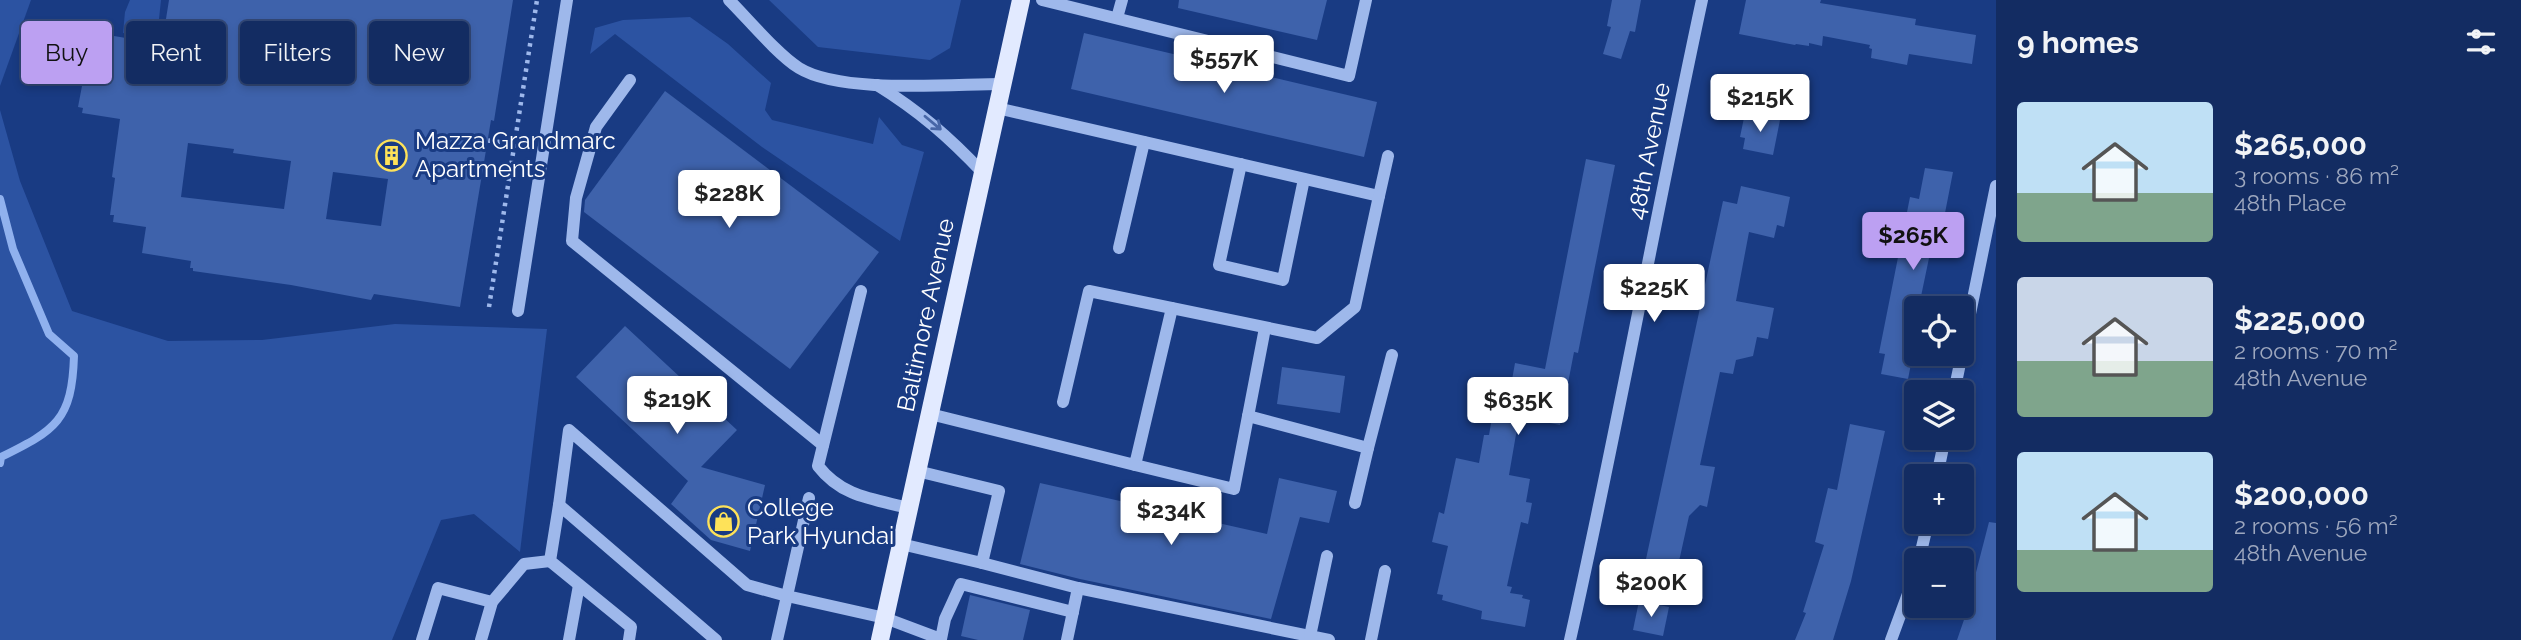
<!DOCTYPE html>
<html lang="en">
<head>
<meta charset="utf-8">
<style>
	:root { --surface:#132c62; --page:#1c3468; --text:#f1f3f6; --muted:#9da7be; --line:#324877; --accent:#bca0f2 }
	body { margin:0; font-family:Raleway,sans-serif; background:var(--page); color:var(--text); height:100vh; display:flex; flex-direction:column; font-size:26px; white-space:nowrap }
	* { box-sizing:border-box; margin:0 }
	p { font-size:23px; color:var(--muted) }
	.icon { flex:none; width:38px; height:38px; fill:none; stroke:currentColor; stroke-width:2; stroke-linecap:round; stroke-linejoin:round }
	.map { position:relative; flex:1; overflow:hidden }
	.sheet { display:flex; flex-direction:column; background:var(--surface); width:525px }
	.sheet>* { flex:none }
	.guide { position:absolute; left:21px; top:21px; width:665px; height:63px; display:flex; gap:14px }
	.buttons { position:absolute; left:1904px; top:296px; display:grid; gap:14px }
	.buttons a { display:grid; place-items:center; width:70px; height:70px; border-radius:7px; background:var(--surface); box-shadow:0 4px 10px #0003,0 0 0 2px var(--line); font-size:35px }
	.price { position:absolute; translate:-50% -60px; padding:0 16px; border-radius:7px; background:#fff; color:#222; font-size:23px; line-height:46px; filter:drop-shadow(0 2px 4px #0008) }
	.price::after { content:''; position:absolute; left:50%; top:42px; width:21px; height:16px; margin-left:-10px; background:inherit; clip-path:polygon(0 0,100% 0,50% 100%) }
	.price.current { background:var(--accent); color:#111 }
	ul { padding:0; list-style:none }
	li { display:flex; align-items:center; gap:21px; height:175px; padding:0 21px }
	li span { display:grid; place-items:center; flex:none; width:196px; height:140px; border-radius:7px; color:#555 }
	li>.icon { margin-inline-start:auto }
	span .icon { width:84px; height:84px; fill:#fffc; stroke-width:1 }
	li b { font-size:30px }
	h2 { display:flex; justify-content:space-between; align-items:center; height:84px; padding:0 21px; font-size:30px }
	.chip { padding:0 24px; border-radius:7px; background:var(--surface); box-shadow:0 4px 10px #0003,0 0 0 2px var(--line); font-size:24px; line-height:63px }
	.chip.current { background:var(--accent); color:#111 }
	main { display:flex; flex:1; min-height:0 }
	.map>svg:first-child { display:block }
</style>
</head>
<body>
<main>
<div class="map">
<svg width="1996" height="640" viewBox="0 0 1996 640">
	<rect width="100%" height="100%" fill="#193b83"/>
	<g fill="#2c53a2">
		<polygon points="0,0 31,0 0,86"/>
		<polygon points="130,0 161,0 157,38 123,33 125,12"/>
		<polygon points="769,0 961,0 950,48 930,60 818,47"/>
		<polygon points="690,17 728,44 771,83 765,110 772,120 873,144 879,117 902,145 924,152 900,241 762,147 615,34 590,54 595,28 623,20"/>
		<polygon points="0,110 20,181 72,311 168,341 262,340 395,324 547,329 520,552 474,514 441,520 392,640 0,640"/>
	</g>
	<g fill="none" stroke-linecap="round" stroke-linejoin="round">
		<path stroke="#90b1ee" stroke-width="8" d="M0,199L13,249L49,334L74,356C72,420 56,430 1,457L0,463"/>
	</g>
	<g fill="#3e62ab" fill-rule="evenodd">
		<path d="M169,0H513L494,121L491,120L460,307L374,294L371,300L291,285L193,271V268H190L191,261L142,253L146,227L113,222L114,215H110L115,178L112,177L120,119L82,113L83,108L78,107L89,49L105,51L108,35L162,44ZM188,143L234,149L233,153L291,161L284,209L181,197ZM333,172L388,179L381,226L326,219Z"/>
		<polygon points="1179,0 1327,0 1317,40 1178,8"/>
		<polygon points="1612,0 1641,0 1635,32 1630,31 1621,59 1603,54 1611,27 1607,26"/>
		<polygon points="1746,0 1821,0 1820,3 1916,19 1915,25 1976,35 1972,64 1909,54 1907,65 1871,58 1872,49 1869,48 1870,45 1823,36 1822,46 1809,43 1809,46 1796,44 1795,45 1739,34"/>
		<polygon points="1084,33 1377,102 1364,157 1071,89"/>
		<polygon points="665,91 879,252 790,369 584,212 585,200"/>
		<polygon points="1745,113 1780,120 1773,155 1743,149 1745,138 1740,137"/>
		<polygon points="1586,159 1615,165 1578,353 1574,352 1560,425 1519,417 1509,475 1530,479 1526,502 1532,503 1528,524 1521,522 1507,586 1512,587 1510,593 1523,595 1522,598 1530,600 1525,627 1481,619 1482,611 1442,600 1443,595 1437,594 1448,546 1432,542 1439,512 1444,514 1456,458 1479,463 1484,435 1489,435 1497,389 1510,391 1515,363 1545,369"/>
		<polygon points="1925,168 1953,172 1945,213 1942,213 1936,239 1933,239 1919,306 1916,306 1916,339 1908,379 1881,374 1885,354 1879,353 1910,197 1919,199"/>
		<polygon points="1741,186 1790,197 1784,227 1777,225 1774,238 1749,232 1736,301 1774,308 1768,339 1757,337 1753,356 1736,360 1733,374 1720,372 1700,465 1715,467 1707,507 1700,505 1689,516 1678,566 1646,559 1723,201 1737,204"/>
		<polygon points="625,326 737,430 701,467 765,485 750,551 711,540 671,504 688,481 576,377"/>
		<polygon points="1282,367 1345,376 1340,413 1277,404"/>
		<polygon points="1850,424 1885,431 1851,581 1833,640 1795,640 1806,613 1803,612 1824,545 1815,542 1828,488 1837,490"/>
		<polygon points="1279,478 1337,491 1329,523 1300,517 1271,619 1080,579 1020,564 1040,483 1267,534"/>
		<polygon points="1989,522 1996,523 1996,640 1957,640 1976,585 1973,584"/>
		<polygon points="970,595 1030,610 1023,640 978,640 961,636"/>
		<polygon points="1639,601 1669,607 1663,636 1633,630"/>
	</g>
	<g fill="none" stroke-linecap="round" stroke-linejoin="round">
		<g stroke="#9eb8eb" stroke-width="4.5" stroke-dasharray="3.5 5" stroke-linecap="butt">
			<polyline points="463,137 514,144"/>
			<polyline points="489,307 537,0"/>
		</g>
		<g stroke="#9eb8eb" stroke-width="12">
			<path d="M729,0C748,19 778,55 799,68C841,94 951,84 1002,84"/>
			<polyline points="1042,0 1349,76 1366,0"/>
			<polyline points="1117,18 1122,0"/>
			<polyline points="630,80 596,127 576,198 572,241 823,445"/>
			<path d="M877,85C919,111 949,137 983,173"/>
			<polyline points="997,108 1379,196 1388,156"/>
			<polyline points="1241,164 1219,265 1283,280 1304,179"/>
			<polyline points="1119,248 1144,142"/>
			<path d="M861,291L818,466C842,497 873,499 909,508"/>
			<polyline points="518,311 567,0"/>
			<polyline points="1962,353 1996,186"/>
			<polyline points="1954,392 1962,354"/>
			<polyline points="1063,402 1089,291 1317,338 1355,307 1379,196"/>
			<polyline points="930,414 1135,465 1172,308"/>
			<polyline points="1248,416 1368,448 1392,355"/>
			<polyline points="1135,465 1234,489 1265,328"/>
			<polyline points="1937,476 1945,438"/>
			<polyline points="809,498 787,596 885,618 941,639 945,619 961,584 1073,612"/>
			<polyline points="1355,503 1368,448"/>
			<polyline points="559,505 569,430 747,585 787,596 777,640"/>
			<polyline points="901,544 982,563 999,491 917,471"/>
			<polyline points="1919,560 1928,522"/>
			<polyline points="982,563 1078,588 1329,640"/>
			<polyline points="1310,636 1327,556"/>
			<polyline points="422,640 438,588 492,602"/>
			<polyline points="481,640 492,602 524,564 550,561"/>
			<polyline points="569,640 579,585"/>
			<polyline points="629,640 631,627 550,561 559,505 716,640"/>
			<polyline points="1067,640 1078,588"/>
			<polyline points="1371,640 1385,571"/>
			<path d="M1570,640C1618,427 1656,213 1702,0"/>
			<polyline points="1891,640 1916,572"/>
		</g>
		<polyline stroke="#e2eaff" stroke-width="18" points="880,640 1021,0"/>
	</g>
	<defs><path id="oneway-shaft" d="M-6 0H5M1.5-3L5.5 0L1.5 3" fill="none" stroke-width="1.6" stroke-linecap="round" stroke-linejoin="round" transform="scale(1.75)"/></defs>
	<use stroke="#4867a7" href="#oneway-shaft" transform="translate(933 123) rotate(40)"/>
	<defs>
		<symbol id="building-ring" viewBox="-11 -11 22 22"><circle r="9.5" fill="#193b83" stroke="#fee259" stroke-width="1.5"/><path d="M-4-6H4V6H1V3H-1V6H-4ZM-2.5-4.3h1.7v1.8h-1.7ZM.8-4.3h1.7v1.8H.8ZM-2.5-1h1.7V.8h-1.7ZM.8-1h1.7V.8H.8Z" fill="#fee259"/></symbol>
		<symbol id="shop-ring" viewBox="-11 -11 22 22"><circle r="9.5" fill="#193b83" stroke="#fee259" stroke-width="1.5"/><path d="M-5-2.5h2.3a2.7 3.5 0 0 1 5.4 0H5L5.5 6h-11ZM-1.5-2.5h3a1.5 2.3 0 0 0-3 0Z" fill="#fee259"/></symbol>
	</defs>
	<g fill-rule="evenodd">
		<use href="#building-ring" x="374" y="138" width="35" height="35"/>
		<use href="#shop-ring" x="706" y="504" width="35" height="35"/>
	</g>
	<g text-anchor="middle" stroke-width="6" stroke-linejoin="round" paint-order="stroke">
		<g font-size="24" fill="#fff" stroke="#193b83" text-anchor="start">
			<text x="415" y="149">Mazza Grandmarc<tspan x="415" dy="28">Apartments</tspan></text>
			<text x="747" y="516">College<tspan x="747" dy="28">Park Hyundai</tspan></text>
		</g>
		<g font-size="24" fill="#fff" stroke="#193b83">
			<text transform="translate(1649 151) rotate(-79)" y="8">48th Avenue</text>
			<text transform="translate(926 315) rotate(-78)" y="8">Baltimore Avenue</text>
		</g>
	</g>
</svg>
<div class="buttons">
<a><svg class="icon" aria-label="locate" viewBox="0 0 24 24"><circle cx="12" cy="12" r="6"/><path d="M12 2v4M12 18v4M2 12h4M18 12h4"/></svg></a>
<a><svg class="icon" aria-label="layers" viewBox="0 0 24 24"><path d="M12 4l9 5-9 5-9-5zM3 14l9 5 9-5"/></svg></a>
<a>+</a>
<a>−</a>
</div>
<b class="price" style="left:1224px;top:95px">$557K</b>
<b class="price" style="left:1760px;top:134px">$215K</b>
<b class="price" style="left:729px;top:230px">$228K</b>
<b class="price current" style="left:1913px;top:272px">$265K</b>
<b class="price" style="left:1654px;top:324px">$225K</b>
<b class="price" style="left:677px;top:436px">$219K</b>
<b class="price" style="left:1518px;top:437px">$635K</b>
<b class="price" style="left:1171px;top:547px">$234K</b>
<b class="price" style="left:1651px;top:619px">$200K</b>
<div class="guide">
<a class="chip current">Buy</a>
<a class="chip">Rent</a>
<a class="chip">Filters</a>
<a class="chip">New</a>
</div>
</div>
<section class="sheet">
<h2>9 homes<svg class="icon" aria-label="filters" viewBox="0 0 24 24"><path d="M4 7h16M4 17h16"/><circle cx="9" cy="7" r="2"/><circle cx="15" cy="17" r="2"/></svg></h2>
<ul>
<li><span style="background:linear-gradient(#bfe0f5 65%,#7fa58c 0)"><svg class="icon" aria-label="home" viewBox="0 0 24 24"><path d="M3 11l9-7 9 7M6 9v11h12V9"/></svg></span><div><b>$265,000</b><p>3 rooms · 86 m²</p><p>48th Place</p></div></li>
<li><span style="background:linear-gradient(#c9d6e8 60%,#7fa58c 0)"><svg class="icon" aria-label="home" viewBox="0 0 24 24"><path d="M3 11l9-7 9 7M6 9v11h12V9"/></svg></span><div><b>$225,000</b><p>2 rooms · 70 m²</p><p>48th Avenue</p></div></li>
<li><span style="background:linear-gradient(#bfe0f5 70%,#7fa58c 0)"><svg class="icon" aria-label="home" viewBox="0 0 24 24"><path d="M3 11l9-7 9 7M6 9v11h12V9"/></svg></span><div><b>$200,000</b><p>2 rooms · 56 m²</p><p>48th Avenue</p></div></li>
</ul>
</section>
</main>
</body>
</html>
